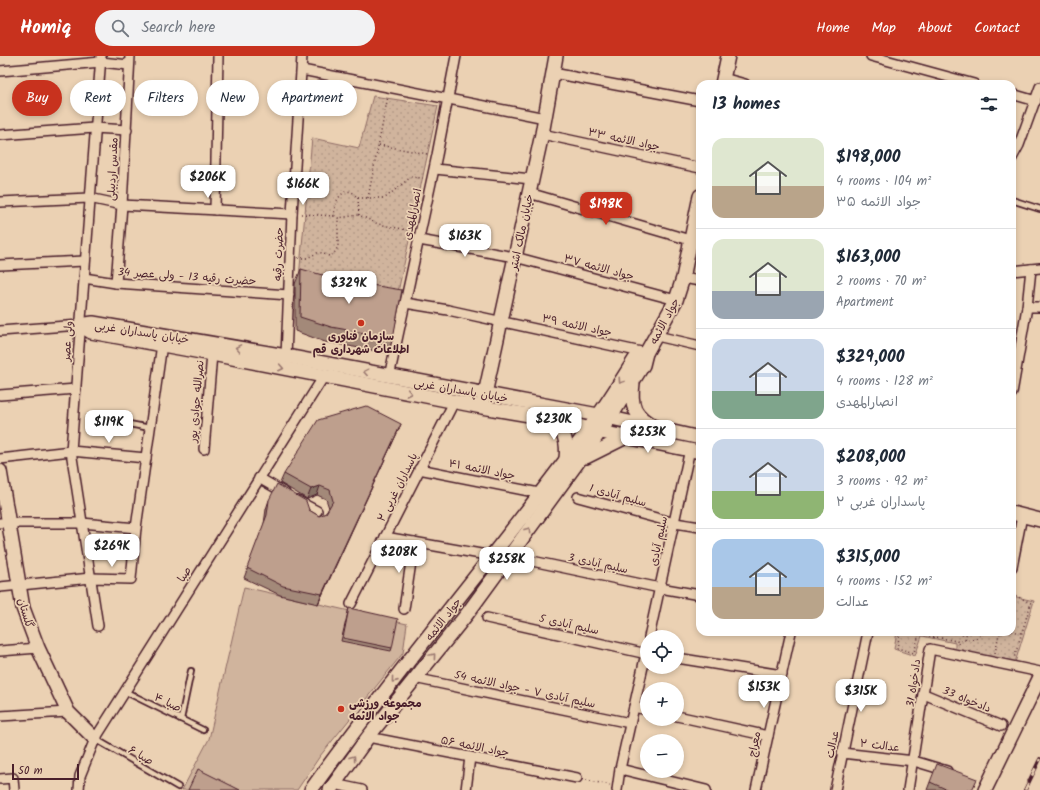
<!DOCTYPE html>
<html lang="en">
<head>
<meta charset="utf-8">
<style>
	:root { --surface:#fff; --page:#f2f2f3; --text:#1f2937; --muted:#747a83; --line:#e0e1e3; --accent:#c8321e }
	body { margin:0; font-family:Kalam,"Playpen Sans Arabic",sans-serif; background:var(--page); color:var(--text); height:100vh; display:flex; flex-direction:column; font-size:15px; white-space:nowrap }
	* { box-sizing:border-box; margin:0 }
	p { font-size:13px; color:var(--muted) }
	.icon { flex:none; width:22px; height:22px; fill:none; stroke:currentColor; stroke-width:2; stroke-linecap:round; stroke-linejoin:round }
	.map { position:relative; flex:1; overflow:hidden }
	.side { position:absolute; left:696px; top:24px; width:320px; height:556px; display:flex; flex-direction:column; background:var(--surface); border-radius:12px; box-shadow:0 2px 6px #0003 }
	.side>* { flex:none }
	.top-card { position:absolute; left:12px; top:24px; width:380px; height:36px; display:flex; gap:8px }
	.fabs { position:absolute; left:640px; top:574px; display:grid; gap:8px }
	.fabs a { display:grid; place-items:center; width:44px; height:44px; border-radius:50%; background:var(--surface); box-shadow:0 2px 6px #0003; font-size:20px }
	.scale { position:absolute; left:12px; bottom:10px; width:67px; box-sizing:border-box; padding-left:4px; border:2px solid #4a1f2b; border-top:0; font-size:11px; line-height:14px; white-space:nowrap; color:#4a1f2b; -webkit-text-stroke:3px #ebd1b3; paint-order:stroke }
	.price { position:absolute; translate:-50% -34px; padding:0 9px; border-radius:8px; background:#fff; color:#222; font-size:13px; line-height:26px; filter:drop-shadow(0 1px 2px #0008) }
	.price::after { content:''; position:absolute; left:50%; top:24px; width:12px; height:9px; margin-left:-6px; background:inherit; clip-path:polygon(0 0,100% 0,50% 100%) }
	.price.selected { background:var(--accent); color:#fff }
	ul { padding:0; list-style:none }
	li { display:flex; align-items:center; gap:12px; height:100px; padding:0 16px }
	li+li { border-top:1px solid var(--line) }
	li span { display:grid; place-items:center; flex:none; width:112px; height:80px; border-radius:12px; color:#555 }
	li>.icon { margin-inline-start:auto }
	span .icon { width:48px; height:48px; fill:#fffc; stroke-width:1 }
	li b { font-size:17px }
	h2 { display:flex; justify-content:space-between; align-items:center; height:48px; padding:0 16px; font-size:17px }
	.pill { padding:0 14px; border-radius:18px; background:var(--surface); box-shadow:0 2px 6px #0003; font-size:14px; line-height:36px }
	.pill.selected { background:var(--accent); color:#fff }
	header { display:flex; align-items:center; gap:24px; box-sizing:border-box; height:56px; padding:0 20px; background:var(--accent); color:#fff }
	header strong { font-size:19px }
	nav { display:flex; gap:22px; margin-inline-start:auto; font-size:14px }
	.search { width:280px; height:36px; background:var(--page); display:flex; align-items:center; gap:10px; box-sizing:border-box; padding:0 14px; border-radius:22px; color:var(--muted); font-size:15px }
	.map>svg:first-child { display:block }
</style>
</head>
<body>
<header>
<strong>Homiq</strong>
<div class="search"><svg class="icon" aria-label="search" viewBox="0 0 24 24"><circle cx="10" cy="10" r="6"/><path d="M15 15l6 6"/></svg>Search here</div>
<nav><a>Home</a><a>Map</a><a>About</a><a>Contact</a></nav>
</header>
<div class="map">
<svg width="1040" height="734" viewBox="0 0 1040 734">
	<defs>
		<pattern id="park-dots" width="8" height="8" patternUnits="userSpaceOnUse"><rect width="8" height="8" fill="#d0b49d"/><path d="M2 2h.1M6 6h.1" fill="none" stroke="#b49a87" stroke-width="1.8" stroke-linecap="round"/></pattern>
	</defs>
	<rect width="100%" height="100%" fill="#ebd1b3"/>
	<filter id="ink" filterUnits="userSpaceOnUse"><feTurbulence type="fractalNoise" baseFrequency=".025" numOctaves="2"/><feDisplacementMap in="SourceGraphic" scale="8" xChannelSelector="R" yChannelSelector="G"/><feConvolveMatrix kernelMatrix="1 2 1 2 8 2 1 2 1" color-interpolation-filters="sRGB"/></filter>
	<g filter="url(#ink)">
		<polygon fill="#d0b49d" stroke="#8d6a64" points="244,531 407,568 403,597 320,700 297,734 182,734 209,683"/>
		<g fill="url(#park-dots)" stroke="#8d6a64">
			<polygon points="373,40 438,50 398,236 299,222 312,82 359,92"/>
			<polygon points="1012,540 1034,545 1014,610 955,597 955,587 922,580 915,600 894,593 897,576 1012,576"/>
		</g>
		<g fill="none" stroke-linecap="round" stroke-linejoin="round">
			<defs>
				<g id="lane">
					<polyline points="1012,144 1040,153"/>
					<polyline points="108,364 150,372"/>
					<polyline points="124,635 203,674"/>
					<polyline points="181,663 191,615"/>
					<polyline points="97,684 178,731"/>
				</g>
				<g id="street">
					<polyline points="871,0 974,28"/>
					<polyline points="302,14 545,62"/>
					<polyline points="0,15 101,6 129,9"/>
					<polyline points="553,17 700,45"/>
					<polyline points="723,22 745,28"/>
					<polyline points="1012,38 1036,45"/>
					<polyline points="542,78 700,112"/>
					<polyline points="0,79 94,72 127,74"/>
					<polyline points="1012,102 1019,89 1040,31"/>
					<polyline points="435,113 531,123"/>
					<polyline points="529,137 690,184"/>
					<polyline points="0,146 89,142 122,149 292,158"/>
					<polyline points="215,154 218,0"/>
					<polyline points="419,184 515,201 676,244"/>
					<polyline points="0,209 85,205"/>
					<polyline points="1012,215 1040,212"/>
					<polyline points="84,222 116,227 289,239"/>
					<polyline points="683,222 700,225"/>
					<polyline points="116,227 122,149 130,0"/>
					<polyline points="405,247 448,254 646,297"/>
					<polyline points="1027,251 1040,251"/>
					<polyline points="0,275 80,269"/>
					<polyline points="657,280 700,290"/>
					<polyline points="286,300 292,158 302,0"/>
					<polyline points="389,321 437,99 456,0"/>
					<polyline points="1012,337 1027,251 1031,213"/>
					<polyline points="0,339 76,333"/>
					<polyline points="204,393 212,298"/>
					<polyline points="0,403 71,395 146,402"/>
					<polyline points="419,413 539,437"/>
					<polyline points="259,422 285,437"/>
					<polyline points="578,441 675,467 700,471"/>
					<polyline points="298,445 317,455"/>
					<polyline points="0,467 82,467 136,472"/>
					<polyline points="385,481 492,500"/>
					<polyline points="532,505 660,532 700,539"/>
					<polyline points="1012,511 1022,460"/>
					<polyline points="0,531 91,522 131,523 136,472 162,288"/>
					<polyline points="351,548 454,346"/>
					<polyline points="404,553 414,486"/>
					<polyline points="487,562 647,598"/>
					<polyline points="98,570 71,395 101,0"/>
					<polyline points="649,581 690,393"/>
					<polyline points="0,595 38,592"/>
					<polyline points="677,602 782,619"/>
					<polyline points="414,622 630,667"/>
					<polyline points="924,638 1001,670"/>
					<polyline points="634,651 647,654"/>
					<polyline points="0,660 68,656"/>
					<polyline points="677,660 768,680"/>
					<polyline points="368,681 577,722"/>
					<polyline points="842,697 914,705 947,715"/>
					<polyline points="620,713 706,734"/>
					<polyline points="0,723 13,722 14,734"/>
					<polyline points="334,728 362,734"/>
					<polyline points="79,734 80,720 95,683 324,320"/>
					<polyline points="466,734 470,701"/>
					<polyline points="617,734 620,713 647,593"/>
					<polyline points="756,734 791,576"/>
					<polyline points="835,734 868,576"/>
					<polyline points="908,734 930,593 1040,616"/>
				</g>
				<g id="secondary">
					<polyline points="722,28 728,0"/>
					<polyline points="80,269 91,276 212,298 482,351 553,363 601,376 700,396"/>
					<polyline points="80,269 93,267 286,300 598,359 700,382"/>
					<path d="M633,327C630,350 634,360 655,371"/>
					<polyline points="483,347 542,78 556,0"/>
					<path d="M553,363C564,376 568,385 566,403"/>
					<polyline points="586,401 626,381"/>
					<polyline points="0,415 23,552 38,592 68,656 95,683"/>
					<polyline points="1012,457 1040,464"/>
					<path d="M311,734C399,611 499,496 588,374C605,351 620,327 635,303L646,297"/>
					<polyline points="330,734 368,681 467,558 610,362 643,309 646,297 676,244 683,222 700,140"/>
					<polyline points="985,734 1040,621"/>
				</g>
			</defs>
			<use href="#lane" stroke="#4a1f2b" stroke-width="8"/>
			<use href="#street" stroke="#4a1f2b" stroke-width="12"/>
			<use href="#secondary" stroke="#4a1f2b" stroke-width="16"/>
			<g stroke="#4a1f2b" stroke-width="1.5" stroke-dasharray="1 3" stroke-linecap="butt">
				<polyline points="379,89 428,98"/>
				<polyline points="358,142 385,142 411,121 423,122"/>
				<polyline points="368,142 388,40"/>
				<polyline points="301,158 335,160"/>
				<path d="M359,159L358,142L352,136L346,135C337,141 333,149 335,160L338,162L359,159L378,168L412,175"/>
				<polyline points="298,202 307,202 319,196 329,200 333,199 338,191 338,162"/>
				<polyline points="1012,538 1031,547 1014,602"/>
				<polyline points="1012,575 1021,577"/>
				<polyline points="900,576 897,592 914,597 919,578 957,585 957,589"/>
				<polyline points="911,576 918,578"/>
				<polyline points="959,576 965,581"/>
				<polyline points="996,576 999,578 1004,576"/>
				<polyline points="934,582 935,576"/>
				<polyline points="965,583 967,576"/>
				<polyline points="958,588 961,584 976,583 985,576"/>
				<polyline points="995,597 999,578"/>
				<polyline points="586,724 610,729"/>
			</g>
			<use href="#lane" stroke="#ebd1b3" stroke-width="4.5"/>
			<use href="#street" stroke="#ebd1b3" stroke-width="9"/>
			<use href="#secondary" stroke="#ebd1b3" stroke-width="13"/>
			<defs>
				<polyline id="rail" points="1025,734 1040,703"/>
			</defs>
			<use href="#rail" stroke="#4a1f2b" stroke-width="4"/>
			<use href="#rail" stroke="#ebd1b3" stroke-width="2.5" stroke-dasharray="8" stroke-linecap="butt"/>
		</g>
		<g fill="#a38979" stroke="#4a1f2b">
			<polygon points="301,213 393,282 388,297 325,286 295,275 295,228"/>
			<polygon points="397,377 318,548 280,539 244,522 264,468 266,453 269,444 309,454 319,460 326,457 329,452 326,443 317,439 307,443 280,427 284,418"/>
			<polygon points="349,552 392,592 391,595 341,585"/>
			<polygon points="930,726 973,734 927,734"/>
		</g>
		<g fill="#856f63" stroke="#4a1f2b">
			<polygon points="401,368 397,377 318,548 322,538"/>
			<polygon points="320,430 317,439 307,443 311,433"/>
		</g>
		<g fill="#be9f8d" stroke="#4a1f2b">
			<polygon points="301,213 340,224 402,234 393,282 331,271 300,261"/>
			<polygon points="366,350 401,368 322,538 283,530 247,512 267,459 269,444 277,428 306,445 309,454 319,460 326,457 333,445 330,434 320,430 311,433 284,418 318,364"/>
			<polygon points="349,552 398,563 392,592 343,582"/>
			<polygon points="937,708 977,723 972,734 948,734 930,726"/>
			<polygon points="198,713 240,734 188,734"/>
		</g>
		<defs><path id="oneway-chevron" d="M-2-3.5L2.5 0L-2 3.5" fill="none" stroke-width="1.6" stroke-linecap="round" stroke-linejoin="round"/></defs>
		<g stroke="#9a786f">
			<use href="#oneway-chevron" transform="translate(238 292) rotate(-170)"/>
			<use href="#oneway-chevron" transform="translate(281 312) rotate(11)"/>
			<use href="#oneway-chevron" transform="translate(366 316) rotate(-169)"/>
			<use href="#oneway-chevron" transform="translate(621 325) rotate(124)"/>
			<use href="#oneway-chevron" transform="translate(409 337) rotate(11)"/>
			<use href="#oneway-chevron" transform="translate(528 474) rotate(-54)"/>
			<use href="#oneway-chevron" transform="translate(433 600) rotate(-50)"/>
			<use href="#oneway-chevron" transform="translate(394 624) rotate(129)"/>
			<use href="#oneway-chevron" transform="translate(353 702) rotate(-54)"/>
		</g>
	</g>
	<g fill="#c8321e" stroke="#ebd1b3" stroke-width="1.5">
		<circle cx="361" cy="267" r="4"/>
		<circle cx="341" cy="653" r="4"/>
	</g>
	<g text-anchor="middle" stroke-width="3.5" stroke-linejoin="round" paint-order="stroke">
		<g font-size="11" fill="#4a1f2b" stroke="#ebd1b3">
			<text transform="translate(624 83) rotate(12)" y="4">جواد الائمه ۳۳</text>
			<text transform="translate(112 113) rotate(-87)" y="4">مقدس اردبیلی</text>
			<text transform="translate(412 158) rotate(-78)" y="4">انصارالمهدی</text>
			<text transform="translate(521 176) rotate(-78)" y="4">خیابان مالک اشتر</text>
			<text transform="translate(278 198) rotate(-88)" y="4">حضرت رقیه</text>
			<text transform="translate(599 211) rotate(15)" y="4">جواد الائمه ۳۷</text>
			<text transform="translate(187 220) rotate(4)" y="4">حضرت رقیه 13 - ولی عصر 34</text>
			<text transform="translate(664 265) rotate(-62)" y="4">جواد الائمه</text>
			<text transform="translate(577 269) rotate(12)" y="4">جواد الائمه ۳۹</text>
			<text transform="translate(142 276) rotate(9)" y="4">خیابان پاسداران غربی</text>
			<text transform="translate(67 285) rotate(-86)" y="4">ولی عصر</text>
			<text transform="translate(461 334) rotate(10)" y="4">خیابان پاسداران غربی</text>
			<text transform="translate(196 345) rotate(-85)" y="4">نصرالله جوادی پور</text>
			<text transform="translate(482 413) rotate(11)" y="4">جواد الائمه ۴۱</text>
			<text transform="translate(397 431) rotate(-63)" y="4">پاسداران غربی ۲</text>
			<text transform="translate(618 439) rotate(15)" y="4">سلیم آبادی 1</text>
			<text transform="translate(658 485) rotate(-78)" y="4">سلیم آبادی</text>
			<text transform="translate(598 507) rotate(12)" y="4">سلیم آبادی 3</text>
			<text transform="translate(184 518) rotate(-58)" y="4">صبا</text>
			<text transform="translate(26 557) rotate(73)" y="4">گلستان</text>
			<text transform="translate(443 563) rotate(-52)" y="4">جواد الائمه</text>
			<text transform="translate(569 568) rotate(12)" y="4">سلیم آبادی 5</text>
			<text transform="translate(913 627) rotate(-82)" y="4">دادخواه 31</text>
			<text transform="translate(525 633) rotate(12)" y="4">سلیم آبادی ۷ - جواد الائمه 54</text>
			<text transform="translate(967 643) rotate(22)" y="4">دادخواه 33</text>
			<text transform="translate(168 646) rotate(26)" y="4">صبا ۴</text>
			<text transform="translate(754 688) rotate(-78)" y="4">معراج</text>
			<text transform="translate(832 688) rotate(-78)" y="4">عدالت</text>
			<text transform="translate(880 689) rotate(7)" y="4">عدالت ۲</text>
			<text transform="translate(475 690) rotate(11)" y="4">جواد الائمه ۵۶</text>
			<text transform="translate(141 699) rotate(30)" y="4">صبا ۶</text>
		</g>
		<g font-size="11" font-weight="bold" fill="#4a1f2b" stroke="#ebd1b3">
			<text x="361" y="284">سازمان فناوری<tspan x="361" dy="13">اطلاعات شهرداری قم</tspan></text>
			<text x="349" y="651" text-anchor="start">مجموعه ورزشی<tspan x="349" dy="13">جواد الائمه</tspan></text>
		</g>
	</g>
</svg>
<div class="fabs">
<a><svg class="icon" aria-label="locate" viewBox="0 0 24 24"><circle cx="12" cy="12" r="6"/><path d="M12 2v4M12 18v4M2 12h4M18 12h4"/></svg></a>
<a>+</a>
<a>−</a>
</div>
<div class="scale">50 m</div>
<b class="price" style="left:208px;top:143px">$206K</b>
<b class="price" style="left:303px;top:150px">$166K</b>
<b class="price selected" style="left:606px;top:170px">$198K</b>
<b class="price" style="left:465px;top:202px">$163K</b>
<b class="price" style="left:349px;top:249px">$329K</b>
<b class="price" style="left:554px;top:385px">$230K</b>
<b class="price" style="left:109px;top:388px">$119K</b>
<b class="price" style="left:648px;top:398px">$253K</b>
<b class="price" style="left:112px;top:512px">$269K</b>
<b class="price" style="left:399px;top:518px">$208K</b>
<b class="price" style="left:507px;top:525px">$258K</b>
<b class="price" style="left:764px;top:653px">$153K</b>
<b class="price" style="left:861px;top:657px">$315K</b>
<div class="top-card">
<a class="pill selected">Buy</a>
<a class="pill">Rent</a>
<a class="pill">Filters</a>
<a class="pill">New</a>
<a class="pill">Apartment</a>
</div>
<section class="side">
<h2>13 homes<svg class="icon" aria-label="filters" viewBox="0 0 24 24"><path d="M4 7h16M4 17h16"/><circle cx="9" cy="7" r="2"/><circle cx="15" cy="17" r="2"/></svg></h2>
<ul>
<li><span style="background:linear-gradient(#dfe7d0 60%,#b9a48a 0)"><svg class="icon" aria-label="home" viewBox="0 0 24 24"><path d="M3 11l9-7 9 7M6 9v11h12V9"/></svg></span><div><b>$198,000</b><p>4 rooms · 104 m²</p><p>جواد الائمه ۳۵</p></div></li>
<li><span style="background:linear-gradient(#dfe7d0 65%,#9aa5b1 0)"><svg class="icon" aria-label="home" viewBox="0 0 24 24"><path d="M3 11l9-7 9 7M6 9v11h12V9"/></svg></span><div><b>$163,000</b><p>2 rooms · 70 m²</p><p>Apartment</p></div></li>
<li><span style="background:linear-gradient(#c9d6e8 65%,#7fa58c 0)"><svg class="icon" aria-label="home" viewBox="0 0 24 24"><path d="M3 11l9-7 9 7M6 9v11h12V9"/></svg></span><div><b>$329,000</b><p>4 rooms · 128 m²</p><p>انصارالمهدی</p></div></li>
<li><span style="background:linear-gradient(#c9d6e8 65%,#8fb573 0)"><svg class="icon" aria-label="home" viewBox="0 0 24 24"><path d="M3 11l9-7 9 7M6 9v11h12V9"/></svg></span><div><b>$208,000</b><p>3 rooms · 92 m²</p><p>پاسداران غربی ۲</p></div></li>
<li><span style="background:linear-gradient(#a9c7e8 60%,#b9a48a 0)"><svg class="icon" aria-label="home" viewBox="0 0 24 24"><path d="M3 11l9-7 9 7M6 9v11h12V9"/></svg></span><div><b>$315,000</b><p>4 rooms · 152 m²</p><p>عدالت</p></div></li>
</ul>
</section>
</div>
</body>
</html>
